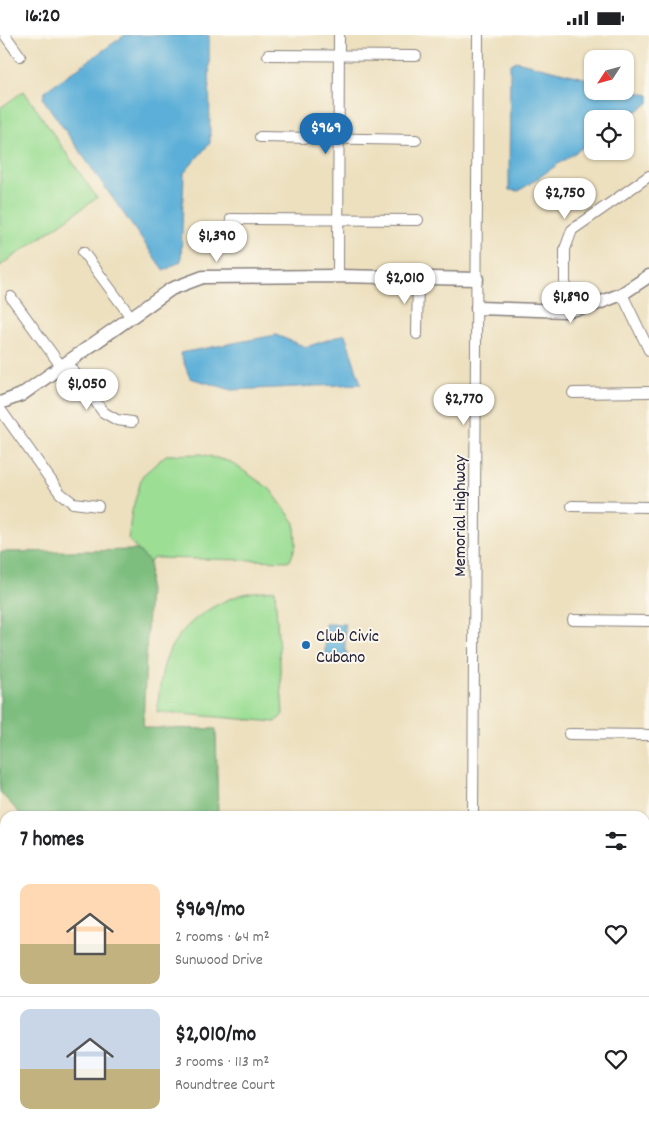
<!DOCTYPE html>
<html lang="en">
<head>
<meta charset="utf-8">
<style>
	:root { --surface:#fff; --page:#f6f6f6; --text:#202124; --muted:#757577; --line:#e0e0e0; --accent:#1f6fb2 }
	body { margin:0; font-family:Dekko,sans-serif; background:var(--page); color:var(--text); height:100vh; display:flex; flex-direction:column; font-size:19px; white-space:nowrap }
	* { box-sizing:border-box; margin:0 }
	p { font-size:16px; color:var(--muted) }
	.icon { flex:none; width:28px; height:28px; fill:none; stroke:currentColor; stroke-width:2; stroke-linecap:round; stroke-linejoin:round }
	.map { position:relative; flex:1; overflow:hidden }
	.panel { position:absolute; left:0px; top:776px; width:650px; height:321px; display:flex; flex-direction:column; background:var(--surface); border-radius:15px 15px 0 0; box-shadow:0 1px 4px #0004 }
	.panel>* { flex:none }
	.needle { width:32px; rotate:234deg }
	.buttons { position:absolute; left:584px; top:15px; display:grid; gap:10px }
	.buttons a { display:grid; place-items:center; width:50px; height:50px; border-radius:10px; background:var(--surface); box-shadow:0 1px 4px #0004; font-size:25px }
	.price { position:absolute; translate:-50% -42px; padding:0 11px; border-radius:18px; background:#fff; color:#222; font-size:16px; line-height:32px; filter:drop-shadow(0 1px 2px #0008) }
	.price::after { content:''; position:absolute; left:50%; top:30px; width:15px; height:11px; margin-left:-8px; background:inherit; clip-path:polygon(0 0,100% 0,50% 100%) }
	.price.current { background:var(--accent); color:#fff }
	ul { padding:0; list-style:none }
	li { display:flex; align-items:center; gap:15px; height:125px; padding:0 20px }
	li+li { border-top:1px solid var(--line) }
	li span { display:grid; place-items:center; flex:none; width:140px; height:100px; border-radius:10px; color:#555 }
	li>.icon { margin-inline-start:auto }
	span .icon { width:60px; height:60px; fill:#fffc; stroke-width:1 }
	li b { font-size:21px }
	h2 { display:flex; justify-content:space-between; align-items:center; height:60px; padding:0 20px; font-size:21px }
	.status { display:flex; justify-content:space-between; align-items:center; height:35px; padding:0 25px; background:var(--surface); direction:ltr }
	.status svg { height:14px; fill:currentColor }
	.map>svg:first-child { display:block }
</style>
</head>
<body>
<div class="status"><b>16:20</b><svg viewBox="0 0 49 12"><path d="M0 12V9h3v3zM5 12V6h3v6zM10 12V3h3v9zM15 12V0h3v12zM26 1h20v11H26zM47 4h2v5h-2z"/></svg></div>
<div class="map">
<svg width="649" height="1097" viewBox="0 0 649 1097">
	<rect width="100%" height="100%" fill="#fbf7ec"/>
	<filter id="ink" filterUnits="userSpaceOnUse"><feTurbulence type="fractalNoise" baseFrequency=".02" numOctaves="2"/><feDisplacementMap in="SourceGraphic" scale="10" xChannelSelector="R" yChannelSelector="G"/><feConvolveMatrix kernelMatrix="1 2 1 2 8 2 1 2 1" color-interpolation-filters="sRGB"/></filter>
	<filter id="wash" filterUnits="userSpaceOnUse"><feTurbulence type="fractalNoise" baseFrequency=".0096" numOctaves="4" result="noise"/><feDisplacementMap in="SourceGraphic" scale="20" xChannelSelector="R" yChannelSelector="G"/><feGaussianBlur stdDeviation="1.12" result="paint"/><feColorMatrix in="noise" values="0 0 0 0 0 0 0 0 0 0 0 0 0 0 0 0 0 1.4 0 .05"/><feComposite in="paint" operator="in"/></filter>
	<g filter="url(#wash)">
		<rect width="100%" height="100%" fill="#ede0bf"/>
		<g fill="#9cde94" stroke="#5f8068">
			<polygon points="24,56 97,163 0,231 0,73"/>
			<polygon points="201,419 231,427 270,454 295,488 296,510 290,526 155,523 151,525 150,528 128,504 132,476 142,441 166,420"/>
			<path d="M275,555L283,679L276,687L157,677C159,660 160,643 165,627C175,592 214,566 248,558C257,556 267,556 275,555Z"/>
		</g>
		<polygon fill="#7dbd7e" stroke="#50705c" points="138,515 150,528 143,691 147,693 216,694 218,781 22,781 0,757 0,518 3,517"/>
		<g fill="#5cafd8" stroke="#3f688a">
			<polygon points="125,0 209,0 210,108 184,138 181,226 164,236 43,64 45,56"/>
			<polygon points="516,26 592,45 592,56 625,56 625,54 649,60 649,68 625,84 592,84 592,106 519,156 509,155 510,30"/>
			<polygon points="345,299 361,349 232,355 190,343 180,318 276,300 306,312"/>
			<polygon points="325,589 345,589 345,616 347,617 347,623 325,622"/>
		</g>
	</g>
	<g filter="url(#ink)">
		<g fill="none" stroke-linecap="round" stroke-linejoin="round">
			<defs>
				<g id="minor">
					<polyline points="5,0 20,21"/>
					<polyline points="268,20 416,21"/>
					<polyline points="260,102 416,105"/>
					<polyline points="231,184 418,185"/>
					<polyline points="83,217 131,282"/>
					<polyline points="338,241 339,0"/>
					<polyline points="622,259 649,315"/>
					<polyline points="11,262 61,331"/>
					<polyline points="565,276 565,214 572,195 649,141"/>
					<polyline points="417,299 418,241"/>
					<polyline points="67,327 103,377 117,385 132,387"/>
					<polyline points="573,358 649,357"/>
					<polyline points="0,374 60,458 73,468 98,471"/>
					<polyline points="572,471 649,472"/>
					<polyline points="573,585 649,586"/>
					<polyline points="569,699 649,700"/>
					<polyline points="473,781 478,0"/>
					<polyline points="645,814 649,814"/>
					<polyline points="645,888 649,888"/>
					<polyline points="645,1004 649,1004"/>
					<polyline points="472,1097 472,1092"/>
				</g>
				<g id="tertiary">
					<polyline points="477,273 565,276 591,271 622,259 649,241"/>
					<polyline points="0,368 21,360 171,254 203,242 338,241 477,244"/>
				</g>
			</defs>
			<use href="#minor" stroke="#88817d" stroke-width="12"/>
			<use href="#tertiary" stroke="#88817d" stroke-width="15"/>
			<use href="#minor" stroke="#fff" stroke-width="10"/>
			<use href="#tertiary" stroke="#fff" stroke-width="12"/>
		</g>
	</g>
	<circle fill="#1f6fb2" stroke="#fbf7ec" stroke-width="2" cx="306" cy="610" r="5"/>
	<g text-anchor="middle" stroke-width="4" stroke-linejoin="round" paint-order="stroke">
		<g font-size="18" fill="#22223b" stroke="#fbf7ec">
			<text transform="translate(459 481) rotate(-90)" y="6">Memorial Highway</text>
		</g>
		<g font-size="18" fill="#22223b" stroke="#fbf7ec" text-anchor="start">
			<text x="316" y="606">Club Civic<tspan x="316" dy="21">Cubano</tspan></text>
		</g>
	</g>
</svg>
<div class="buttons">
<a><svg class="needle" viewBox="-14 -14 28 28"><path d="M0-13l5 13h-10z" fill="#e53935"/><path d="M0 13l5-13h-10z" fill="#757577"/></svg></a>
<a><svg class="icon" aria-label="locate" viewBox="0 0 24 24"><circle cx="12" cy="12" r="6"/><path d="M12 2v4M12 18v4M2 12h4M18 12h4"/></svg></a>
</div>
<b class="price current" style="left:326px;top:120px">$969</b>
<b class="price" style="left:565px;top:185px">$2,750</b>
<b class="price" style="left:217px;top:228px">$1,390</b>
<b class="price" style="left:405px;top:270px">$2,010</b>
<b class="price" style="left:571px;top:289px">$1,890</b>
<b class="price" style="left:87px;top:376px">$1,050</b>
<b class="price" style="left:464px;top:391px">$2,770</b>
<section class="panel">
<h2>7 homes<svg class="icon" aria-label="filters" viewBox="0 0 24 24"><path d="M4 7h16M4 17h16"/><circle cx="9" cy="7" r="2"/><circle cx="15" cy="17" r="2"/></svg></h2>
<ul>
<li><span style="background:linear-gradient(#ffd9b3 60%,#c2b280 0)"><svg class="icon" aria-label="home" viewBox="0 0 24 24"><path d="M3 11l9-7 9 7M6 9v11h12V9"/></svg></span><div><b>$969/mo</b><p>2 rooms · 64 m²</p><p>Sunwood Drive</p></div><svg class="icon" aria-label="heart" viewBox="0 0 24 24"><path d="M12 20l-8-8c-3-5 5-10 8-4 3-6 11-1 8 4z"/></svg></li>
<li><span style="background:linear-gradient(#c9d6e8 60%,#c2b280 0)"><svg class="icon" aria-label="home" viewBox="0 0 24 24"><path d="M3 11l9-7 9 7M6 9v11h12V9"/></svg></span><div><b>$2,010/mo</b><p>3 rooms · 113 m²</p><p>Roundtree Court</p></div><svg class="icon" aria-label="heart" viewBox="0 0 24 24"><path d="M12 20l-8-8c-3-5 5-10 8-4 3-6 11-1 8 4z"/></svg></li>
</ul>
</section>
</div>
</body>
</html>
